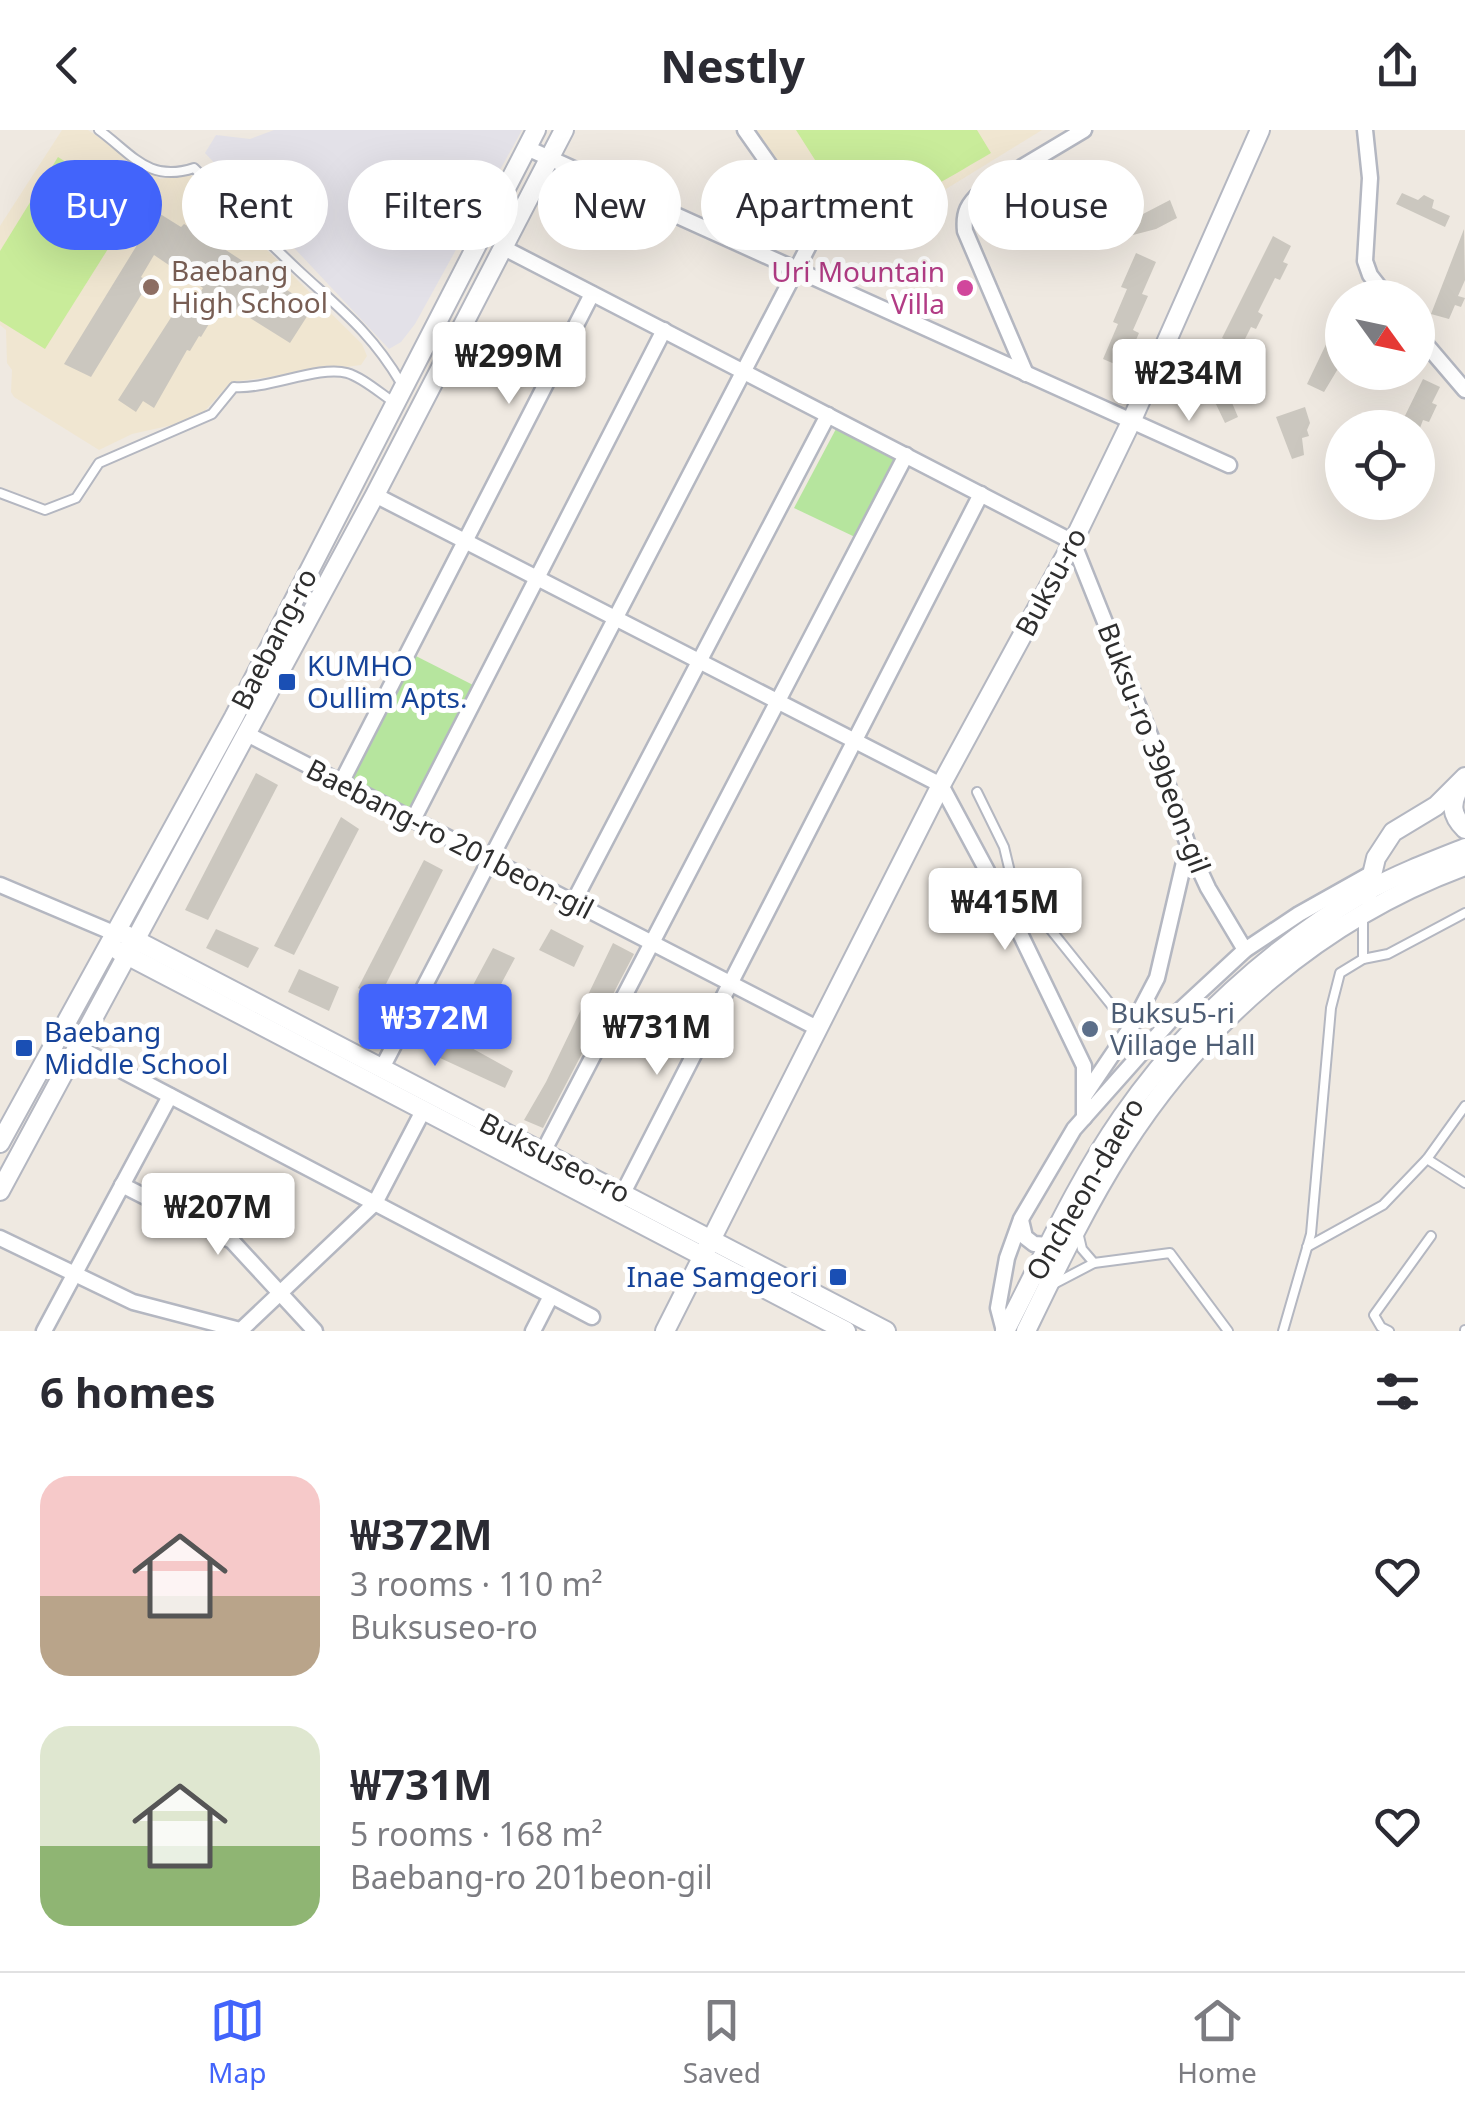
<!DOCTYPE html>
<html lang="en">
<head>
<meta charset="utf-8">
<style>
	:root { --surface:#fff; --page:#f2f2f3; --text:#2b2b33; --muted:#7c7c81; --line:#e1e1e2; --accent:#4264fb }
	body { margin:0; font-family:"Noto Sans",sans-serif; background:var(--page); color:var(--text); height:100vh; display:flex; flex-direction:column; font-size:38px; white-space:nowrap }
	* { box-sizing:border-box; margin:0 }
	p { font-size:32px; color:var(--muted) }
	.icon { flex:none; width:55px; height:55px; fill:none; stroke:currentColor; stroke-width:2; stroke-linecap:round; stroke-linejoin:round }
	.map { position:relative; height:1201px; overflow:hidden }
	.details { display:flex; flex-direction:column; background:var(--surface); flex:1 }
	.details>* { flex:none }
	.guide { position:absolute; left:30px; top:30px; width:1405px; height:90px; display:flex; gap:20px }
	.needle { width:65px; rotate:123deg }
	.fabs { position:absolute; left:1325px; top:150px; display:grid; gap:20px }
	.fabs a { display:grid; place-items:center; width:110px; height:110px; border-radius:50%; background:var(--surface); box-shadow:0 10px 40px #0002; font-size:50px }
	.price { position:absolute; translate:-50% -85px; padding:0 22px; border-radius:10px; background:#fff; color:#222; font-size:32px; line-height:65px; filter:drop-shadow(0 2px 5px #0008) }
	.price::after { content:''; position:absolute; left:50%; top:60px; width:30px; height:22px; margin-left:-15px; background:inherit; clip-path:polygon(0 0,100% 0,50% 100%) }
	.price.active { background:var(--accent); color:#fff }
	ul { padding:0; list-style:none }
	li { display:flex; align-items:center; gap:30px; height:250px; padding:0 40px }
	li span { display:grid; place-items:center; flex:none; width:280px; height:200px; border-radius:30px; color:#555 }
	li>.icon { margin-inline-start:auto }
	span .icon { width:120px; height:120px; fill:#fffc; stroke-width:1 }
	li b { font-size:42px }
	h2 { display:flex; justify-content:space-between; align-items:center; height:120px; padding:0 40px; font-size:42px }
	.tag { padding:0 35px; border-radius:45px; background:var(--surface); box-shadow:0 10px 40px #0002; font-size:35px; line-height:90px }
	.tag.active { background:var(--accent); color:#fff }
	header { display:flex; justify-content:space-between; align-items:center; height:130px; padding:0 40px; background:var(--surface); font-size:45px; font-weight:700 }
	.dock { display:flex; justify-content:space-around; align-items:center; height:140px; border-top:2px solid var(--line); background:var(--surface); font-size:28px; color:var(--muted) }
	.dock a { display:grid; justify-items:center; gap:5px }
	.dock .active { color:var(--accent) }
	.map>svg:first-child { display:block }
</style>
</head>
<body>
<header><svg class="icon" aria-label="back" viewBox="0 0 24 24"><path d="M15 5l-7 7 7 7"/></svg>Nestly<svg class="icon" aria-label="share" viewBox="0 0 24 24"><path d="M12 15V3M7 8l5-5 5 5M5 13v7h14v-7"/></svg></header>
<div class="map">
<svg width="1465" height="1201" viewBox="0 0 1465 1201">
	<rect width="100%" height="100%" fill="#efe9e1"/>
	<polygon fill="#e3e1e8" points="274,0 522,0 415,194 401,212 389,219 205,23 216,5 250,9"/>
	<g fill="#f0e6d1">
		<polygon points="62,0 88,0 160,49 190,44 362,214 367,226 361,235 231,252 201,285 186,292 132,304 99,320 14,267 11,262 12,240 7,233 6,200 0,195 0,96"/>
		<polygon points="752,0 1042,0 933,67 929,80 893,106 844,109 828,99 784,47"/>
	</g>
	<g fill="#b6e59e">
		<polygon points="837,297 898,328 855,407 794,378"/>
		<polygon points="408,522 477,557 409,691 340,655"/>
	</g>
	<g fill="#c9ec9a">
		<path d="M796,0H977L991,23C946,49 903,78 850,85Z"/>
		<polygon points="58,27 135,76 45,219 0,191 0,121"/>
	</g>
	<g fill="#cbc7bf">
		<polygon points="1402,63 1418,70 1424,65 1434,70 1432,78 1450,86 1445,97 1396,74"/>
		<polygon points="1170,70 1177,88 1156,99 1133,105 1096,94 1102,75 1132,84 1143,84"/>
		<polygon points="149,77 181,97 184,94 212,111 313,177 290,213 223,171 201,207 199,206 190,221 187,220 154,278 143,271 136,282 118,270 179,175 188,181 203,158 154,125 141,147 149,152 91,247 64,234 137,115 130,108"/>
		<polygon points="1464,99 1465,150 1458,166 1465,168 1461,177 1455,175 1449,189 1431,184"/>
		<polygon points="1273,106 1291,116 1283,132 1288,134 1280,150 1275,148 1258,182 1263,185 1256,199 1251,197 1241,217 1222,208"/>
		<polygon points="1136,123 1156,132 1142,164 1148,166 1133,200 1139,203 1124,238 1103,229 1118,194 1113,192 1127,159 1121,157"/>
		<polygon points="1342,181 1342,232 1324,262 1307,254"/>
		<polygon points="1234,234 1242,262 1230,268 1238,287 1225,293 1204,249"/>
		<polygon points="1423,249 1440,257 1432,273 1437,275 1429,292 1423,290 1420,298 1399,298"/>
		<polygon points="1305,277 1310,293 1307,300 1309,306 1302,308 1304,325 1292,329 1276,287"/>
		<polygon points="256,643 278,655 208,790 185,780"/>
		<polygon points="341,687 359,699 294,825 274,816"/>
		<polygon points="424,730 443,740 379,868 358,858"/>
		<polygon points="216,799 259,818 248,838 206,818"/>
		<polygon points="551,799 584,816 574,837 539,820"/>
		<polygon points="613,813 634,824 543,998 524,990 546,952"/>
		<polygon points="493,818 515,828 468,916 513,941 505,958 427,922 436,903 445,907"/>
		<polygon points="299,839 339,857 329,881 288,862"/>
	</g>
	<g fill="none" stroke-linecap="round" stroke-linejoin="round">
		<defs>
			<g id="service">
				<path d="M99,0C133,25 149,53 194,38C229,72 263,107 298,140C340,179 371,202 401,253"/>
				<path d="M0,363L45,380L76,368L99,333L212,284L234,257C266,260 319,235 347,243C362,247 381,264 395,273"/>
				<polyline points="977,662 1004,717 1010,742 1043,790 1112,876 1133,894"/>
				<polyline points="1363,829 1363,786"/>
				<polyline points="1427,1029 1465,1053"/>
				<polyline points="1078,1102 1082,1119 1094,1133"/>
				<polyline points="1307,1117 1383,1075 1427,1029 1465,976"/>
				<polyline points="1052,1155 1094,1133 1170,1123 1228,1201"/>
				<polyline points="1283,1201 1311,1104 1331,878 1340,843 1363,829 1388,824 1465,783"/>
				<polyline points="1389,1201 1381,1197 1374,1185 1431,1106"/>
				<polyline points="1465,1201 1465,1200"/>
			</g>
			<g id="minor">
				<polyline points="1365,0 1370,48 1365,131 1370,145 1388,168"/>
				<polyline points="527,18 1229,335"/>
				<polyline points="504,118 1073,412 1156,620 1188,715 1208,758 1245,820"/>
				<polyline points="1418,205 1465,260"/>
				<path d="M1026,244L965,101C963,82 968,74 982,61L1084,0"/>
				<polyline points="375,365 941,655 1015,793 1084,936 1084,988"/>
				<polyline points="247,604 817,898"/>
				<polyline points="341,653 592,164"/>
				<polyline points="413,690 664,200"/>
				<polyline points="0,755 116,804"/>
				<polyline points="573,773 828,285"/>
				<polyline points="79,918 592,1187"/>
				<polyline points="382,938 819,96 778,47 745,0"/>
				<polyline points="1085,965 1133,894 1157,848 1188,715"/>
				<polyline points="543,1022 906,325"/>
				<polyline points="122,1055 232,1111 315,1201"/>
				<polyline points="623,1063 981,364"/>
				<polyline points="1021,1090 1025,1107 1034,1114 1050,1115"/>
				<polyline points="0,1108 133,1172 240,1200"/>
				<polyline points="44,1201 170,966"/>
				<polyline points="240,1201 375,1073 424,979"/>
				<polyline points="533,1201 551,1166"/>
				<polyline points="1004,1201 998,1178 1007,1128 1021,1089 1074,999 1177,883 1245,820 1299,784 1372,743"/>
			</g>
			<g id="tertiary">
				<path d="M1460,656C1450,674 1451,685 1465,699"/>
				<polyline points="1367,766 1376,728 1393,702 1436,676 1465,647"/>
				<polyline points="126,805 886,1201"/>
				<polyline points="119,821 846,1201"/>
				<polyline points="0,1013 234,587 536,0"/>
				<polyline points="0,1061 375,365 564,0"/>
				<polyline points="665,1201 941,655 1073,412 1131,292 1260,0"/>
				<path d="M1005,1201C1042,1130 1076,1053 1122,987C1185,896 1271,817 1367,761C1398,744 1432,731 1465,718"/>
				<path d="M1026,1201C1056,1139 1086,1076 1123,1018C1204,891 1323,788 1465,736"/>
			</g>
		</defs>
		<use href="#service" stroke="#b4b7c1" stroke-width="12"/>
		<use href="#minor" stroke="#b4b7c1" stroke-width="19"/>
		<use href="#tertiary" stroke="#b4b7c1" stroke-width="22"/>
		<use href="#service" stroke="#fff" stroke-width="8"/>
		<use href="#minor" stroke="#fff" stroke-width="14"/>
		<use href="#tertiary" stroke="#fff" stroke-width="18"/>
	</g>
	<circle fill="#8d6e63" stroke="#fff" stroke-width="4" cx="151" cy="157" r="10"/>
	<circle fill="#d1479c" stroke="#fff" stroke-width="4" cx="965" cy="158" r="10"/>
	<g fill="#1a4fb4" stroke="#fff" stroke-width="4">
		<rect x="277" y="542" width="20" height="20" rx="5"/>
		<rect x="14" y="908" width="20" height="20" rx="5"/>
		<rect x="828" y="1137" width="20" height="20" rx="5"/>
	</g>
	<circle fill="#5c6f8a" stroke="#fff" stroke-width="4" cx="1090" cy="899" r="10"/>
	<g text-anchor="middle" stroke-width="10" stroke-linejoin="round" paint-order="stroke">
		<g font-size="28" fill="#785e54" stroke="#fff" text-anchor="start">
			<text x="171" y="151">Baebang<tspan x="171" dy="32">High School</tspan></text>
		</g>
		<g font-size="28" fill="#b23c85" stroke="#fff" text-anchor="end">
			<text x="945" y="152">Uri Mountain<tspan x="945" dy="32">Villa</tspan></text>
		</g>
		<g font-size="28" fill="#2e2e2e" stroke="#fff">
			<text transform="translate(1051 452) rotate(-62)" y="10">Buksu-ro</text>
			<text transform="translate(274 509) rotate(-63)" y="10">Baebang-ro</text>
			<text transform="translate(1154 618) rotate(69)" y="10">Buksu-ro 39beon-gil</text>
			<text transform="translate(450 709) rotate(27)" y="10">Baebang-ro 201beon-gil</text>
			<text transform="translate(555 1028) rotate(27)" y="10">Buksuseo-ro</text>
			<text transform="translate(1085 1059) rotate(-60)" y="10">Oncheon-daero</text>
		</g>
		<g font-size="28" fill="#164399" stroke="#fff" text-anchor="start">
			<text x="307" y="546">KUMHO<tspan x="307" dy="32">Oullim Apts.</tspan></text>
			<text x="44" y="912">Baebang<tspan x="44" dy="32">Middle School</tspan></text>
			<text x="818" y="1157" text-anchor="end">Inae Samgeori</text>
		</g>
		<g font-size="28" fill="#4e5e75" stroke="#fff" text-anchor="start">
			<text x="1110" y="893">Buksu5-ri<tspan x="1110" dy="32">Village Hall</tspan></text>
		</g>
	</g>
</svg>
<div class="fabs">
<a><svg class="needle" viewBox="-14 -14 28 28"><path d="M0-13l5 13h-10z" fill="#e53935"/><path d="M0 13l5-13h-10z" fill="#7c7c81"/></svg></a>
<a><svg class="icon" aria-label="locate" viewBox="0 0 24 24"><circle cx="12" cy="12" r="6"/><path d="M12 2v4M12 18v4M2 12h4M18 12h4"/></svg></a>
</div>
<b class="price" style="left:509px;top:277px">₩299M</b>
<b class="price" style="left:1189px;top:294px">₩234M</b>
<b class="price" style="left:1005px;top:823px">₩415M</b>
<b class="price active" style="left:435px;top:939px">₩372M</b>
<b class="price" style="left:657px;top:948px">₩731M</b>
<b class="price" style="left:218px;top:1128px">₩207M</b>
<div class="guide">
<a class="tag active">Buy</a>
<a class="tag">Rent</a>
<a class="tag">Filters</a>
<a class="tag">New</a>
<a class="tag">Apartment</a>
<a class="tag">House</a>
</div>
</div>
<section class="details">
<h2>6 homes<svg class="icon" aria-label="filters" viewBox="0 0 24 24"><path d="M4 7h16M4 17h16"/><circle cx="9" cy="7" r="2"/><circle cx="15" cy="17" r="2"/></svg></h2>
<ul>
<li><span style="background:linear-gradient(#f6c9c9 60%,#b9a48a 0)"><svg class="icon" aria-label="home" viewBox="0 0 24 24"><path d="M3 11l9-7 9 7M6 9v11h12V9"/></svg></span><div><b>₩372M</b><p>3 rooms · 110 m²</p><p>Buksuseo-ro</p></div><svg class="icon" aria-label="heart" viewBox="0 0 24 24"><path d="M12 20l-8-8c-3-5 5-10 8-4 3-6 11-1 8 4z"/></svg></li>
<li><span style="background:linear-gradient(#dfe7d0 60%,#8fb573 0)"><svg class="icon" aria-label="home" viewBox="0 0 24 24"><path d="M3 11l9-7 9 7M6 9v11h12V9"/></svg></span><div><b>₩731M</b><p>5 rooms · 168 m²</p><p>Baebang-ro 201beon-gil</p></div><svg class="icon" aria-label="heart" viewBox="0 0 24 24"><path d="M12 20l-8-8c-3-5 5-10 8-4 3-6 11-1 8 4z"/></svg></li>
</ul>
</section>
<nav class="dock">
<a class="active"><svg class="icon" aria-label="map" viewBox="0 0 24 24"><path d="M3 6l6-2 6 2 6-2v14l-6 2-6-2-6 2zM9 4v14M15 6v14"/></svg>Map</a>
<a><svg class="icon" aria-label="saved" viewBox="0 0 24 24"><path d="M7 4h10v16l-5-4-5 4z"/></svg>Saved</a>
<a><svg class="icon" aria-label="home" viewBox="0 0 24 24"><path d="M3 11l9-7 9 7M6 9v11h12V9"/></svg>Home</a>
</nav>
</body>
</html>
